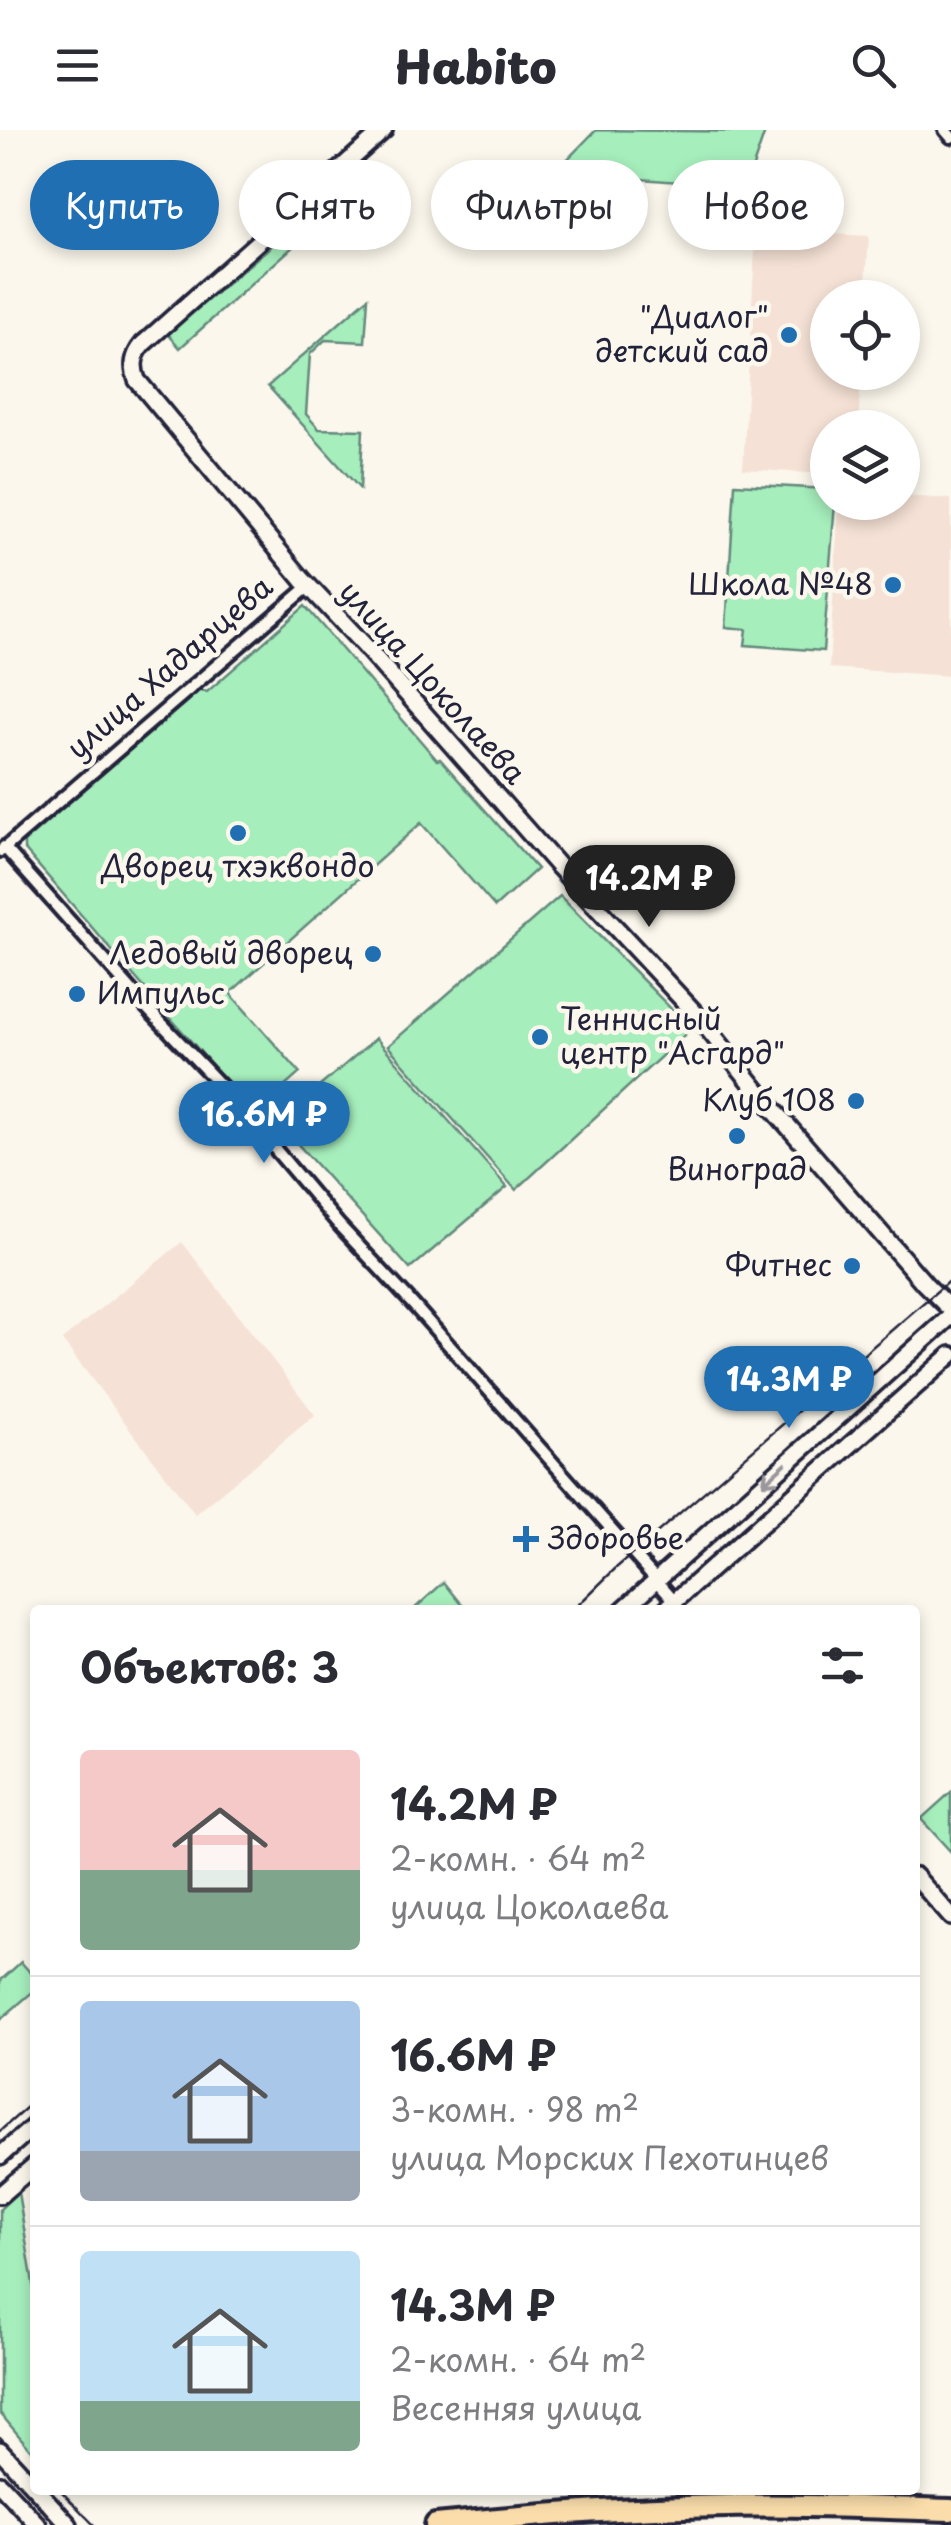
<!DOCTYPE html>
<html lang="ru">
<head>
<meta charset="utf-8">
<style>
	:root { --surface:#fff; --page:#f2f2f3; --text:#2b2b33; --muted:#7c7c81; --line:#e1e1e2; --accent:#1f6fb2 }
	body { margin:0; font-family:"Playpen Sans",sans-serif; background:var(--page); color:var(--text); height:100vh; display:flex; flex-direction:column; font-size:38px; white-space:nowrap }
	* { box-sizing:border-box; margin:0 }
	p { font-size:32px; color:var(--muted) }
	.icon { flex:none; width:55px; height:55px; fill:none; stroke:currentColor; stroke-width:2; stroke-linecap:round; stroke-linejoin:round }
	.map { position:relative; flex:1; overflow:hidden }
	.sheet { position:absolute; left:30px; top:1475px; width:890px; height:890px; display:flex; flex-direction:column; background:var(--surface); border-radius:10px; box-shadow:0 5px 15px #0003 }
	.sheet>* { flex:none }
	.guide { position:absolute; left:30px; top:30px; width:892px; height:90px; display:flex; gap:20px }
	.buttons { position:absolute; left:810px; top:150px; display:grid; gap:20px }
	.buttons a { display:grid; place-items:center; width:110px; height:110px; border-radius:50%; background:var(--surface); box-shadow:0 5px 15px #0003; font-size:50px }
	.price { position:absolute; translate:-50% -85px; padding:0 22px; border-radius:35px; background:var(--accent); color:#fff; font-size:32px; line-height:65px; filter:drop-shadow(0 2px 5px #0008) }
	.price::after { content:''; position:absolute; left:50%; top:60px; width:30px; height:22px; margin-left:-15px; background:inherit; clip-path:polygon(0 0,100% 0,50% 100%) }
	.price.selected { background:#222; color:#fff }
	ul { padding:0; list-style:none }
	li { display:flex; align-items:center; gap:30px; height:250px; padding:0 50px }
	li+li { border-top:2px solid var(--line) }
	li span { display:grid; place-items:center; flex:none; width:280px; height:200px; border-radius:10px; color:#555 }
	li>.icon { margin-inline-start:auto }
	span .icon { width:120px; height:120px; fill:#fffc; stroke-width:1 }
	li b { font-size:42px }
	h2 { display:flex; justify-content:space-between; align-items:center; height:120px; padding:0 50px; font-size:42px }
	.pill { padding:0 35px; border-radius:45px; background:var(--surface); box-shadow:0 5px 15px #0003; font-size:35px; line-height:90px }
	.pill.selected { background:var(--accent); color:#fff }
	header { display:flex; justify-content:space-between; align-items:center; height:130px; padding:0 50px; background:var(--surface); font-size:45px; font-weight:800 }
	.map>svg:first-child { display:block }
</style>
</head>
<body>
<header><svg class="icon" aria-label="menu" viewBox="0 0 24 24"><path d="M4 6h16M4 12h16M4 18h16"/></svg>Habito<svg class="icon" aria-label="search" viewBox="0 0 24 24"><circle cx="10" cy="10" r="6"/><path d="M15 15l6 6"/></svg></header>
<div class="map">
<svg width="951" height="2395" viewBox="0 0 951 2395">
	<rect width="100%" height="100%" fill="#fbf7ec"/>
	<filter id="ink" filterUnits="userSpaceOnUse"><feTurbulence type="fractalNoise" baseFrequency=".01" numOctaves="2"/><feDisplacementMap in="SourceGraphic" scale="20" xChannelSelector="R" yChannelSelector="G"/><feConvolveMatrix kernelMatrix="1 2 1 2 8 2 1 2 1" color-interpolation-filters="sRGB"/></filter>
	<g filter="url(#ink)">
		<g fill="#f5e1d5">
			<polygon points="756,100 869,106 865,167 828,168 828,242 861,243 858,297 828,298 827,344 743,339"/>
			<polygon points="903,366 951,369 951,546 829,538 839,373 902,372"/>
			<polygon points="182,1112 315,1285 195,1384 62,1210"/>
		</g>
		<g fill="#a6eebc" stroke="#64887c" stroke-width="2.5">
			<polygon points="596,0 765,2 746,57 600,46 559,38"/>
			<polygon points="344,54 353,63 180,218 168,204"/>
			<polygon points="368,168 365,212 325,210 310,224 306,284 319,299 363,300 360,359 268,256"/>
			<polygon points="735,354 827,359 828,372 835,373 823,521 745,515 747,499 726,497"/>
			<polygon points="305,476 437,630 440,629 537,739 495,777 421,693 230,863 300,943 255,983 158,874 160,871 151,861 148,862 24,719 24,712 199,560 207,562"/>
			<polygon points="560,766 691,899 516,1060 388,916"/>
			<polygon points="376,908 507,1057 410,1139 278,992"/>
			<polygon points="444,1452 464,1477 461,1480 413,1480"/>
			<polygon points="951,1662 951,1722 921,1689"/>
			<polygon points="21,1832 35,1848 35,1860 1,1889 0,1851"/>
			<polygon points="18,2062 35,2166 35,2325 0,2283 0,2079"/>
		</g>
		<g fill="none" stroke-linecap="round" stroke-linejoin="round">
			<defs>
				<g id="street">
					<polyline points="945,0 951,7"/>
					<polyline points="4,717 146,877 227,962 340,1096 410,1171 675,1471"/>
					<polyline points="1,721 308,457"/>
				</g>
				<g id="secondary">
					<path d="M384,0L143,214C133,226 132,236 137,250L303,450L363,514L559,737L696,884L767,972L925,1154L951,1180"/>
					<polyline points="623,1480 951,1186"/>
					<polyline points="665,1480 951,1225"/>
					<polyline points="915,1746 951,1787"/>
					<polyline points="0,2026 35,1995"/>
					<polyline points="0,2065 35,2035"/>
					<polyline points="0,2320 35,2358"/>
					<polyline points="0,2354 38,2395"/>
					<polyline points="37,2360 69,2395"/>
				</g>
				<path id="highway" d="M436,2395C533,2385 630,2377 728,2376C802,2374 877,2378 951,2380"/>
			</defs>
			<use href="#street" stroke="#22223b" stroke-width="18"/>
			<use href="#secondary" stroke="#22223b" stroke-width="22"/>
			<use href="#highway" stroke="#22223b" stroke-width="28"/>
			<use href="#street" stroke="#fbf7ec" stroke-width="10"/>
			<use href="#secondary" stroke="#fbf7ec" stroke-width="15"/>
			<use href="#highway" stroke="#faddab" stroke-width="20"/>
			<g stroke="#22223b" stroke-width="2.5">
				<polyline points="573,1480 616,1438 951,1149"/>
				<polyline points="0,2001 35,1970"/>
				<polyline points="0,2307 35,2344"/>
				<polyline points="60,2360 94,2395"/>
			</g>
		</g>
		<defs><path id="oneway-shaft" d="M-6 0H5M1.5-3L5.5 0L1.5 3" fill="none" stroke-width="1.6" stroke-linecap="round" stroke-linejoin="round" transform="scale(2.5)"/></defs>
		<use stroke="#99979c" href="#oneway-shaft" transform="translate(774 1344) rotate(138)"/>
	</g>
	<g fill="#1f6fb2" stroke="#fbf7ec" stroke-width="4">
		<circle cx="789" cy="205" r="10"/>
		<circle cx="893" cy="455" r="10"/>
		<circle cx="238" cy="703" r="10"/>
		<circle cx="373" cy="824" r="10"/>
		<circle cx="77" cy="864" r="10"/>
		<circle cx="540" cy="907" r="10"/>
		<circle cx="856" cy="971" r="10"/>
		<circle cx="737" cy="1006" r="10"/>
		<circle cx="852" cy="1136" r="10"/>
		<path d="M521 1394h10v10h10v10h-10v10h-10v-10h-10v-10h10z"/>
	</g>
	<g text-anchor="middle" stroke-width="9" stroke-linejoin="round" paint-order="stroke">
		<g font-size="30" fill="#22223b" stroke="#fbf7ec" text-anchor="end">
			<text x="769" y="198">"Диалог"<tspan x="769" dy="34">детский сад</tspan></text>
			<text x="873" y="465">Школа №48</text>
			<text x="238" y="747" text-anchor="middle">Дворец тхэквондо</text>
			<text x="353" y="834">Ледовый дворец</text>
			<text x="97" y="874" text-anchor="start">Импульс</text>
			<text x="560" y="900" text-anchor="start">Теннисный<tspan x="560" dy="34">центр "Асгард"</tspan></text>
			<text x="836" y="981">Клуб 108</text>
			<text x="737" y="1050" text-anchor="middle">Виноград</text>
			<text x="832" y="1146">Фитнес</text>
			<text x="548" y="1419" text-anchor="start">Здоровье</text>
		</g>
		<g font-size="30" fill="#22223b" stroke="#fbf7ec">
			<text transform="translate(170 538) rotate(-41)" y="10">улица Хадарцева</text>
			<text transform="translate(432 553) rotate(48)" y="10">улица Цоколаева</text>
		</g>
	</g>
</svg>
<div class="buttons">
<a><svg class="icon" aria-label="locate" viewBox="0 0 24 24"><circle cx="12" cy="12" r="6"/><path d="M12 2v4M12 18v4M2 12h4M18 12h4"/></svg></a>
<a><svg class="icon" aria-label="layers" viewBox="0 0 24 24"><path d="M12 4l9 5-9 5-9-5zM3 14l9 5 9-5"/></svg></a>
</div>
<b class="price selected" style="left:649px;top:800px">14.2M ₽</b>
<b class="price" style="left:264px;top:1036px">16.6M ₽</b>
<b class="price" style="left:789px;top:1301px">14.3M ₽</b>
<div class="guide">
<a class="pill selected">Купить</a>
<a class="pill">Снять</a>
<a class="pill">Фильтры</a>
<a class="pill">Новое</a>
</div>
<section class="sheet">
<h2>Объектов: 3<svg class="icon" aria-label="filters" viewBox="0 0 24 24"><path d="M4 7h16M4 17h16"/><circle cx="9" cy="7" r="2"/><circle cx="15" cy="17" r="2"/></svg></h2>
<ul>
<li><span style="background:linear-gradient(#f6c9c9 60%,#7fa58c 0)"><svg class="icon" aria-label="home" viewBox="0 0 24 24"><path d="M3 11l9-7 9 7M6 9v11h12V9"/></svg></span><div><b>14.2M ₽</b><p>2-комн. · 64 m²</p><p>улица Цоколаева</p></div></li>
<li><span style="background:linear-gradient(#a9c7e8 75%,#9aa5b1 0)"><svg class="icon" aria-label="home" viewBox="0 0 24 24"><path d="M3 11l9-7 9 7M6 9v11h12V9"/></svg></span><div><b>16.6M ₽</b><p>3-комн. · 98 m²</p><p>улица Морских Пехотинцев</p></div></li>
<li><span style="background:linear-gradient(#bfe0f5 75%,#7fa58c 0)"><svg class="icon" aria-label="home" viewBox="0 0 24 24"><path d="M3 11l9-7 9 7M6 9v11h12V9"/></svg></span><div><b>14.3M ₽</b><p>2-комн. · 64 m²</p><p>Весенняя улица</p></div></li>
</ul>
</section>
</div>
</body>
</html>
